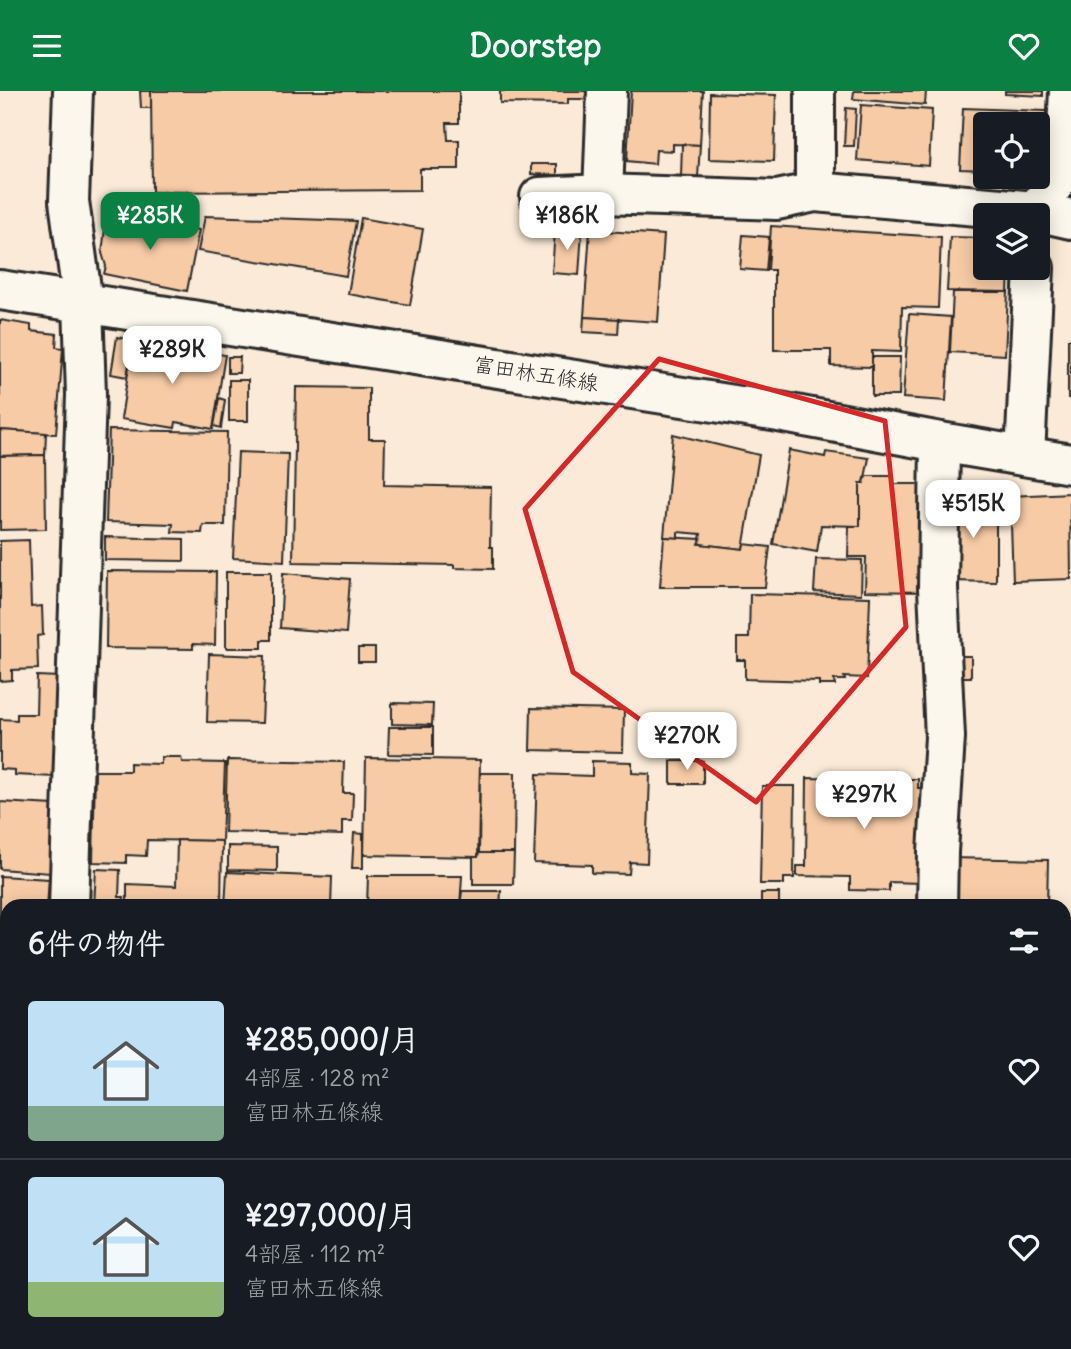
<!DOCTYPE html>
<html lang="ja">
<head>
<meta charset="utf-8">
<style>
	:root { --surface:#171b24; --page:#242831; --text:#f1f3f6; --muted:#9ea1a6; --line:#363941; --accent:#0b8043 }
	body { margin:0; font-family:Delius,"Klee One",sans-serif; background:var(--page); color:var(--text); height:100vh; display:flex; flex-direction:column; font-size:26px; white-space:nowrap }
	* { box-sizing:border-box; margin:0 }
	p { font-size:23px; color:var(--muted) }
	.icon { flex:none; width:38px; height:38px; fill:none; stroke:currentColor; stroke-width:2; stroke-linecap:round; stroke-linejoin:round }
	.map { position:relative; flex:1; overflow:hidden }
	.details { position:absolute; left:0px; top:808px; width:1071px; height:450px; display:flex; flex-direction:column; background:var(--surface); border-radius:21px 21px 0 0; box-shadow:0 4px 18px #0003 }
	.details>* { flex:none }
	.buttons { position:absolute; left:973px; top:21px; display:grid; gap:14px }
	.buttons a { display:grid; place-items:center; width:77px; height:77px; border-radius:7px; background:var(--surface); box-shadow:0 4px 18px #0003; font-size:35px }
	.price { position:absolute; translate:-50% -60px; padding:0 16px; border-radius:14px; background:#fff; color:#222; font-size:23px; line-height:46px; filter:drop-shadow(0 2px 4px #0008) }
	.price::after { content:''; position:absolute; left:50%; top:42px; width:21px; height:16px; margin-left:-10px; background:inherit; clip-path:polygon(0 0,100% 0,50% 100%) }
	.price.on { background:var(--accent); color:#fff }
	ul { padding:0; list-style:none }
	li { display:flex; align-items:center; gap:21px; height:175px; padding:0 28px }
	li+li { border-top:2px solid var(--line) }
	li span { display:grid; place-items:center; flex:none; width:196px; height:140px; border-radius:7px; color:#555 }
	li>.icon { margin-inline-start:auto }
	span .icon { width:84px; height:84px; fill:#fffc; stroke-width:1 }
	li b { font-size:30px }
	h2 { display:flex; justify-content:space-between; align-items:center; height:84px; padding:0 28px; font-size:30px }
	header { display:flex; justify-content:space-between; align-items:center; height:91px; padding:0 28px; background:var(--accent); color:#fff; font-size:32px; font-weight:800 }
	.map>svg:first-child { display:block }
</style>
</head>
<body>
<header><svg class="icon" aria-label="menu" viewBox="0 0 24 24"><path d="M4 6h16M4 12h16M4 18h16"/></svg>Doorstep<svg class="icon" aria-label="heart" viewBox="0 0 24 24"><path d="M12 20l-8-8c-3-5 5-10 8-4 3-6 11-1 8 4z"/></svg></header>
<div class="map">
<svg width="1071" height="1258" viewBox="0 0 1071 1258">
	<rect width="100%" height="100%" fill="#faead7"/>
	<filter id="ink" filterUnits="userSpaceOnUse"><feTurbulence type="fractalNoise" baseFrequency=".0143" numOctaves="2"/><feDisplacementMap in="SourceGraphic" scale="14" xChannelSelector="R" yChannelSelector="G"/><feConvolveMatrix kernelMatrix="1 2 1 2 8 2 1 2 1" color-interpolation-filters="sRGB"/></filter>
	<g filter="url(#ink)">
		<g fill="#f7cba6" stroke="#2b2b2b" stroke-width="2">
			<polygon points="140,0 151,0 151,17 141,17"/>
			<polygon points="151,0 459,0 459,32 447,32 448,49 459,49 459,78 420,78 420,99 152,101"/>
			<polygon points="500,0 586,0 586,8 568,8 568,13 500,12"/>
			<polygon points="631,0 703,0 700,54 673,53 673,60 656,59 655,73 627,70"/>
			<polygon points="854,0 926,0 925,14 853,8"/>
			<polygon points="1005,0 1043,0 1043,5 1005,3"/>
			<polygon points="710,2 776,4 774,70 709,68"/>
			<polygon points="861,14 932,19 929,75 857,69"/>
			<polygon points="846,17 856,18 854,55 844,55"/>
			<polygon points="963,17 1046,20 1045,57 1038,57 1038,33 985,33 985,79 960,78"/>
			<polygon points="682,53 700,54 698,86 681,85"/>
			<polygon points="531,73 557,73 557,84 531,83"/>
			<polygon points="205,125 356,130 346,185 198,160"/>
			<polygon points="129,126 199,139 187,200 104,183 106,175 102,162 106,130 127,134"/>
			<polygon points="361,127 423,138 410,214 348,203"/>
			<polygon points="771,135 941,146 938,217 902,216 901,261 872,260 872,276 831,275 831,259 774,259 774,179 768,179"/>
			<polygon points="555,139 582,140 579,184 552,182"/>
			<polygon points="590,139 664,144 658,231 584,226"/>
			<polygon points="743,144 769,146 766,180 740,178"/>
			<polygon points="950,146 985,147 985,177 1009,177 1008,201 947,200"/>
			<polygon points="953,201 1008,201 1005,264 950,261"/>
			<polygon points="909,223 951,226 946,310 903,307"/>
			<polygon points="584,226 619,228 618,243 583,241"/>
			<polygon points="0,229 31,234 31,240 57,243 56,256 63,257 56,343 0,339"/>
			<polygon points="117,246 133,249 127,286 111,283"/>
			<rect x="1068" y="248" width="3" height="59"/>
			<polygon points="133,249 225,264 213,338 176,331 175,337 121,328"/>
			<polygon points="228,266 240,266 239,282 228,282"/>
			<polygon points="872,266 900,266 899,305 872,305"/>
			<rect x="229" y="289" width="19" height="41"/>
			<polygon points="296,296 369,297 369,348 385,348 384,394 491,396 490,456 493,456 493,478 454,477 454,474 293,471"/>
			<polygon points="219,307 225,309 221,337 214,335"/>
			<polygon points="0,339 46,342 45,364 0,365"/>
			<polygon points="109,339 227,341 225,434 203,434 202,442 172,441 173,433 106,431"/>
			<polygon points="673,343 759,364 743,458 699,453 701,443 678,441 678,447 664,446"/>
			<polygon points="789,359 825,366 826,361 869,367 864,392 860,392 860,435 821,434 817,461 773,453"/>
			<polygon points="238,361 288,363 284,470 233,467"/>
			<polygon points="45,364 46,438 0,439 0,365"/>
			<polygon points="866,385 893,385 894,393 927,393 925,501 865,500 866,466 848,466 849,435 860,435 860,392 864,392"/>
			<polygon points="1070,402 1071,488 1013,490 1010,405"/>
			<polygon points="951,407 996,408 996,491 950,490"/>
			<polygon points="105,446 184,448 184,470 105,469"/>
			<polygon points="664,446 701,448 699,453 743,458 744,453 770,456 765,496 660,496"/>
			<polygon points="29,449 31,516 42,515 43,544 37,545 38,578 12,579 12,589 0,590 0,450"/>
			<polygon points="816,468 862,469 861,503 814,501"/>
			<polygon points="107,480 216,481 215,554 193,553 193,558 106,557"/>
			<polygon points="226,481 271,481 271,549 262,549 262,557 226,557"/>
			<polygon points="283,482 350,488 346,542 280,537"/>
			<polygon points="750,503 870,506 867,587 844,586 845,589 834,589 835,594 819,594 819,590 745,588 745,569 737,569 737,547 749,547"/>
			<rect x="358" y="557" width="17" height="14"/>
			<polygon points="209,563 265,565 262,632 207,631"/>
			<rect x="952" y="565" width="19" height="21"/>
			<polygon points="37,585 59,586 55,686 15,684 15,679 0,678 0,628 17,629 17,623 36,623"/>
			<polygon points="392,612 433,613 432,634 392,633"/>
			<polygon points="531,617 624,619 623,661 530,659"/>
			<polygon points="389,636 433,636 433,664 388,663"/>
			<polygon points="161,666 181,666 182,671 225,672 222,750 147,749 146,765 126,764 126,772 93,771 95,680 130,680 130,672 161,673"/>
			<polygon points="366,667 480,669 478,766 364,764"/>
			<polygon points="227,669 344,671 343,702 353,702 352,730 342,730 342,744 225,741"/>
			<polygon points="592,670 632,671 632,682 650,683 647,772 630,771 629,783 592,782 592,774 534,772 537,683 592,685"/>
			<rect x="671" y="670" width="32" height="23"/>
			<polygon points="480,682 515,682 514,762 479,762"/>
			<polygon points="849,683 882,684 882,688 918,688 918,697 921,697 920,792 889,791 889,800 850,799 850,786 797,785 797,775 806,775 807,687 849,688"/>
			<polygon points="762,695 795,695 794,787 784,787 784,793 760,793"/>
			<polygon points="0,711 54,714 50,782 0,778"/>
			<polygon points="354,742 363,743 363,777 352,777"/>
			<polygon points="177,749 222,750 221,816 127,816 127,793 176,795"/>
			<polygon points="228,755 277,756 277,780 228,779"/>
			<polygon points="479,762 514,762 513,793 473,793 473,766 478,766"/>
			<polygon points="950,767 1048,769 1047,816 948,816"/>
			<polygon points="96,778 120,779 119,806 124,806 123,816 94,816"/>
			<polygon points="227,781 332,786 331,816 225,816"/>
			<polygon points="0,785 49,788 47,816 7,816 7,900 0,899"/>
			<polygon points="368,785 462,785 460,816 367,816"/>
			<polygon points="462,800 501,800 500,816 460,816"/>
			<rect x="761" y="802" width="18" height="14"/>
			<polygon points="1064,858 1071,859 1071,902 1064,901"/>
			<polygon points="0,1033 7,1034 7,1086 0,1085"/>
			<polygon points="0,1085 7,1086 7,1131 0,1130"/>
			<rect x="1064" y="1086" width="7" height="110"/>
			<polygon points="0,1132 7,1132 5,1160 7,1161 7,1195 0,1194"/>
			<polygon points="185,1251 295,1251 294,1258 185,1258"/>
			<rect x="300" y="1251" width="101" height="7"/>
			<rect x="411" y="1251" width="88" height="7"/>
			<rect x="734" y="1251" width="50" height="7"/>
			<polygon points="792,1251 934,1251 933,1258 792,1258"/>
			<rect x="964" y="1251" width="26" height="7"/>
			<polygon points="64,1252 176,1255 175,1258 64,1258"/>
		</g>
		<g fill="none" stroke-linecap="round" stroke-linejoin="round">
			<defs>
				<g id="street">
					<polyline points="815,101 815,0"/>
					<polyline points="603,103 607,0"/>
					<polyline points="540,106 603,103 777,109 815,101 1036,120 1071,128"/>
					<polyline points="1036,124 1036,120 1065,77 1069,0"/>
					<polyline points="1025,365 1034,177"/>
					<polyline points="69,816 86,304 83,212 69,110 73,0"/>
					<polyline points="937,816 938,761 945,646 938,497 940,351"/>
					<polyline points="0,1000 7,1001"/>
					<polyline points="1064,1043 1071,1043"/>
					<polyline points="48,1258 48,1251"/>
					<polyline points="948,1258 948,1251"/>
				</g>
				<polyline id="secondary" points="0,199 779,321 940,351 1071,373"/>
			</defs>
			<use href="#street" stroke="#2b2b2b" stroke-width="44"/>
			<use href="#secondary" stroke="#2b2b2b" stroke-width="44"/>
			<use href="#street" stroke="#fbf7ec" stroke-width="38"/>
			<use href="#secondary" stroke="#fbf7ec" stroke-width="38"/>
		</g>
	</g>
	<path fill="none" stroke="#d62828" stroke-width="5" stroke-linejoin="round" d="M659,268L885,330L906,536L756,711L573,581L525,418Z"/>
	<g text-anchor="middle" stroke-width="6" stroke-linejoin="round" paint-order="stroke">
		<g font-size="21" fill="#2b2b2b" stroke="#fbf7ec">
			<text transform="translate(536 283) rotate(9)" y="7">富田林五條線</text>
		</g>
	</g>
</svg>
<div class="buttons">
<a><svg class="icon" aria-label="locate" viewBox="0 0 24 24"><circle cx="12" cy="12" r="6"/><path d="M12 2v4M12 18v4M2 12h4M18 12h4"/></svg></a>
<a><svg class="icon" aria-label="layers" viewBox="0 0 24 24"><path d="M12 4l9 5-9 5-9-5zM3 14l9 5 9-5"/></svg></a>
</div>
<b class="price on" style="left:150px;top:161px">¥285K</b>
<b class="price" style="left:567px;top:161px">¥186K</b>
<b class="price" style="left:172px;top:295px">¥289K</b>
<b class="price" style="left:973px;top:449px">¥515K</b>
<b class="price" style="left:687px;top:681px">¥270K</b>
<b class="price" style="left:864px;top:740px">¥297K</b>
<section class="details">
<h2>6件の物件<svg class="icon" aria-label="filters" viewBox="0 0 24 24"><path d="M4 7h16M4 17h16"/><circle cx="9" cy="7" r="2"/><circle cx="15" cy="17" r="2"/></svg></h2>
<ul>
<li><span style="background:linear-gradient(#bfe0f5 75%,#7fa58c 0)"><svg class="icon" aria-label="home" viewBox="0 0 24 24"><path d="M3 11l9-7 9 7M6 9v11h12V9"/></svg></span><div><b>¥285,000/月</b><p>4部屋 · 128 m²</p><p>富田林五條線</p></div><svg class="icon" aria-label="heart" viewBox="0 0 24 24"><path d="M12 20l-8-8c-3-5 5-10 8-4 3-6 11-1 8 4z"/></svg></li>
<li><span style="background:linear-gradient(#bfe0f5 75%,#8fb573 0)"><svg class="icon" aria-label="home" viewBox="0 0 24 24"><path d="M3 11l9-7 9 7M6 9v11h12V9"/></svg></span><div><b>¥297,000/月</b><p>4部屋 · 112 m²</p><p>富田林五條線</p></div><svg class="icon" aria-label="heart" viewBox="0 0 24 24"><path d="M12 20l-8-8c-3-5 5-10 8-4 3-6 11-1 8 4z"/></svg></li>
</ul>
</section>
</div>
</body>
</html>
